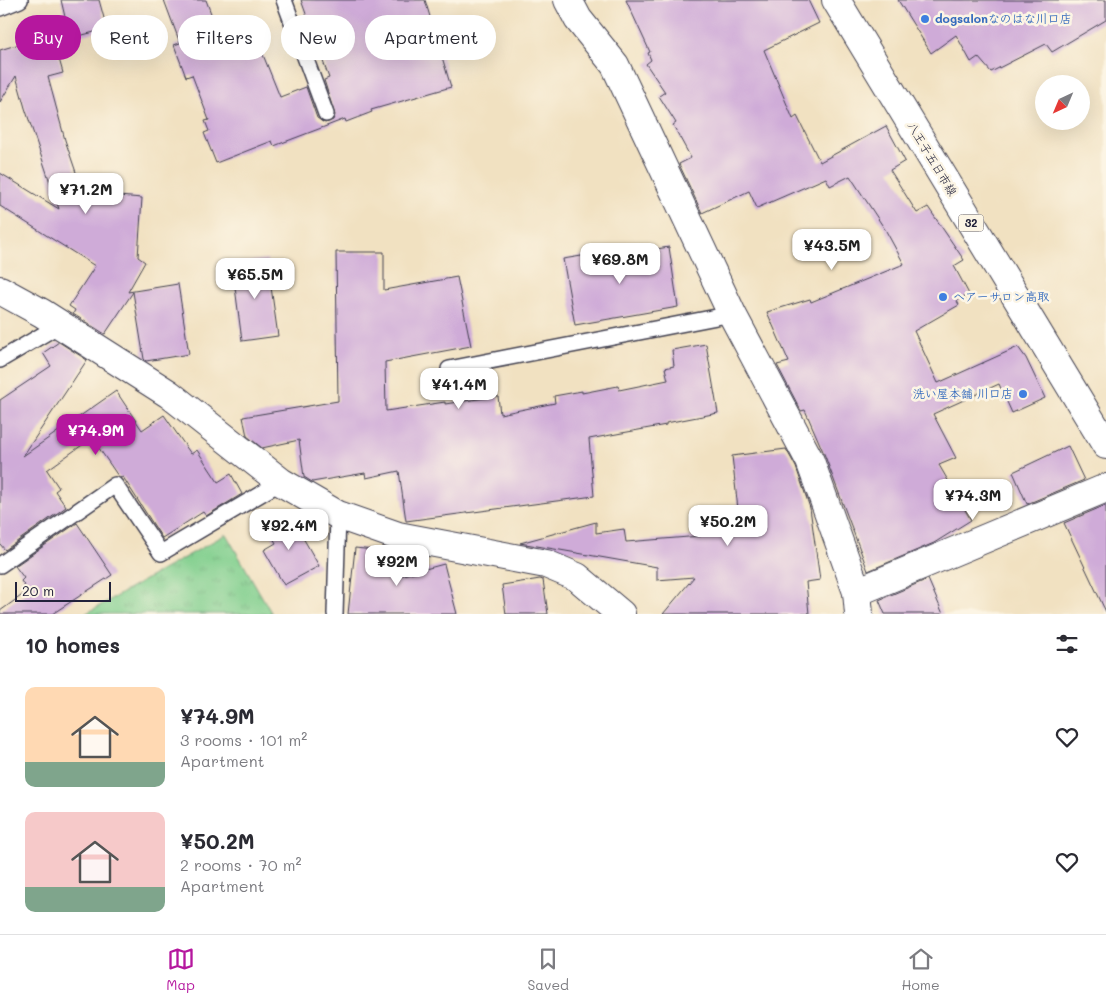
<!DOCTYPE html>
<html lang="en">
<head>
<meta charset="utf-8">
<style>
	:root { --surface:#fff; --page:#f7f7f7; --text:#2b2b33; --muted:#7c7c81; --line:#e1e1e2; --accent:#b5179e }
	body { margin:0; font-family:Mali,"Klee One",sans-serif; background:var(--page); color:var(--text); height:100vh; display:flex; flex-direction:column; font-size:19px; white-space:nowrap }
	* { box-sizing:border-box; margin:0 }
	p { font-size:16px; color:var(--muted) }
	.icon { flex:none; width:28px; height:28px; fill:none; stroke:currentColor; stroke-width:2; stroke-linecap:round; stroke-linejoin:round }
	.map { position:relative; height:614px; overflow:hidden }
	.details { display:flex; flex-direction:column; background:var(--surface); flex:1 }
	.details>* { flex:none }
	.guide { position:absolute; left:15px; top:15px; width:500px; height:45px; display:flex; gap:10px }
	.needle { width:32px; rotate:224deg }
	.fabs { position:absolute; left:1035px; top:75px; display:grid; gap:10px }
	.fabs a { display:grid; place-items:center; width:55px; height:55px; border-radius:50%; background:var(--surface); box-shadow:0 5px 20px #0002; font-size:25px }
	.scale { position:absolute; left:15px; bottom:12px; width:96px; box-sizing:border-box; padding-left:5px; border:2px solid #22223b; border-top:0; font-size:14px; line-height:18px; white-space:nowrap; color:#22223b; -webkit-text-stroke:4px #fcf5e5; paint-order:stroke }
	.price { position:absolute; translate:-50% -42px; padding:0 11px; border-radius:10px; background:#fff; color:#222; font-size:16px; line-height:32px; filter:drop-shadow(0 1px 2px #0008) }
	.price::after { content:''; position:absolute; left:50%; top:30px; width:15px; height:11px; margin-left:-8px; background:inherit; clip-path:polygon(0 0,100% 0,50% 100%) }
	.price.selected { background:var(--accent); color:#fff }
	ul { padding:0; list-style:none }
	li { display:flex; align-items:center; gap:15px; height:125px; padding:0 25px }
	li span { display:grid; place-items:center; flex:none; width:140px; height:100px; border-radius:10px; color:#555 }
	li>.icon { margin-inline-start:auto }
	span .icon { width:60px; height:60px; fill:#fffc; stroke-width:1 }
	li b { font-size:21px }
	h2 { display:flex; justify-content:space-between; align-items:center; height:60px; padding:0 25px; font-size:21px }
	.chip { padding:0 18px; border-radius:22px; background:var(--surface); box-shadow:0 5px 20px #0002; font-size:18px; line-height:45px }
	.chip.selected { background:var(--accent); color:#fff }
	.tabs { display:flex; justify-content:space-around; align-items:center; height:70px; border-top:1px solid var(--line); background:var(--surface); font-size:14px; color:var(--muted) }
	.tabs a { display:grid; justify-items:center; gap:2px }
	.tabs .selected { color:var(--accent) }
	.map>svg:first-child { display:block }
</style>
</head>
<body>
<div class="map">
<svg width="1106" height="614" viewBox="0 0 1106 614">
	<defs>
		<pattern id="park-tufts" width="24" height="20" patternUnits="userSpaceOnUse" patternTransform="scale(1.25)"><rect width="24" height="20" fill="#81cf8e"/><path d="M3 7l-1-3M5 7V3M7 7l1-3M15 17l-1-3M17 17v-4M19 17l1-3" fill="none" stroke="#6fb17b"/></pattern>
	</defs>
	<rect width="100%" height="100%" fill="#fcf5e5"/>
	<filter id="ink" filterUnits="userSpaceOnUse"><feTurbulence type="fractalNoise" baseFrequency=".02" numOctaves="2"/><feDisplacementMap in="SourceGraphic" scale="10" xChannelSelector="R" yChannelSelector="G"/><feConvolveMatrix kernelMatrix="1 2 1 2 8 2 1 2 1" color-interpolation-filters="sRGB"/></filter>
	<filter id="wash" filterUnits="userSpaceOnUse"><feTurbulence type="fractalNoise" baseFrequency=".0096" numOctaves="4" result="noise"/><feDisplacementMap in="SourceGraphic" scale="20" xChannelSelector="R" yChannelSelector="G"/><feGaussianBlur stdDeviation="1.12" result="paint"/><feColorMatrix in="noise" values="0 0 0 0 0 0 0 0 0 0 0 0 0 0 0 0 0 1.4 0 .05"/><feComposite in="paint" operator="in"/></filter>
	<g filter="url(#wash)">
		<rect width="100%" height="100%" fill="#f1e1c1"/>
		<polygon fill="url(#park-tufts)" stroke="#527864" points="226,534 272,614 85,614"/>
		<g id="blocks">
			<g fill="#cfabd8">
				<polygon points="61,0 99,0 107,29 70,38"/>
				<polygon points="164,0 206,0 216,27 247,15 280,97 306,87 317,118 325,123 333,120 335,115 324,80 329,78 301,0 425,0 451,87 371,110 372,112 346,122 345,119 274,146 272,141 216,163 204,133 209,131 205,121 209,120 192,75 186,77 174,45 180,43"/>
				<polygon points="626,0 808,0 819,23 764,50 793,119 797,116 820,162 886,126 905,161 890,170 917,213 928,207 964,260 954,266 969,294 957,301 959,305 914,331 938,383 1018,347 1026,358 1045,398 1012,413 999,384 933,414 956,458 939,465 971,520 934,543 868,571 825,456 805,410 801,411 777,365 789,362 767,312 810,299 811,302 904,264 886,231 850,176 830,186 826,178 757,208 749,191 702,213 679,164 691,158 673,125 676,123 659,96 665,92 646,64 651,60 648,53 650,52"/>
				<polygon points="898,0 1106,0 1106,20 1052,52 1046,44 991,72 978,57 971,62 956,35 931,53"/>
				<polygon points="52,34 63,73 48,77 65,140 83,193 142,198 138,257 145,262 128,292 178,284 189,354 146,361 144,359 133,292 105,334 73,314 75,310 69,306 95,266 0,206 0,173 59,209 25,108 16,76 0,102 0,50"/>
				<polygon points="669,247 678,307 575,325 563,259 606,252 607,257"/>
				<polygon points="336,252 384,252 384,290 457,277 471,346 385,362 386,411 445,402 445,404 498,396 500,414 555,403 554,396 582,391 582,393 618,386 619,390 668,380 665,368 674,366 672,350 706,344 718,413 666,423 666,425 589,439 594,496 406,521 399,471 366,478 365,473 312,482 304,477 299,440 262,448 247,436 243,417 338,401"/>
				<polygon points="267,259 278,336 242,341 232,264"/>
				<polygon points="59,342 87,360 23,456 116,391 142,430 164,415 191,454 197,450 218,482 231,474 242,494 206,516 203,512 162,538 123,477 121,478 118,476 92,438 47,470 59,488 55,491 66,507 5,550 0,544 0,400 51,366 43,353"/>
				<polygon points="1068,446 1084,480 1027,504 1013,472"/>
				<polygon points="786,449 796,467 810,508 820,580 806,582 809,614 663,614 694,577 657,580 657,567 520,543 596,522 596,533 624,529 626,542 701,536 699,522 739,518 732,456"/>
				<polygon points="1106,505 1106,612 1064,523"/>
				<polygon points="289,513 319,566 284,585 264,550 276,543 266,526"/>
				<polygon points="77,523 112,575 52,614 0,614 0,611 28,591 21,581 24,578 15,566"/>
				<polygon points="355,548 401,553 399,576 444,564 457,614 348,614"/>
				<polygon points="540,579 543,580 548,614 506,614 502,585"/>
				<polygon points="928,579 943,614 885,614 879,600"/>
			</g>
		</g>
	</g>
	<g filter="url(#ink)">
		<use href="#blocks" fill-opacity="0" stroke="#413f4f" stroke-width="1"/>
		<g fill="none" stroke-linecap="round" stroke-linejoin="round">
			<defs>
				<g id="service">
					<polyline points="284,0 326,114"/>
					<polyline points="0,8 20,0"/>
					<polyline points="0,360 61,324"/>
					<polyline points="449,369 732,314"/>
					<polyline points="0,565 115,485 161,553 281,482"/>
					<polyline points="335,614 338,515"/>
				</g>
				<g id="minor">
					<polyline points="568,0 578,19 615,65 732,314 810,461 857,592 859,614"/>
					<polyline points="0,290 42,313 169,394 281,482 338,515 398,536 546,564 577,577 621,614"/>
					<polyline points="857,592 1106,488"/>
				</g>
				<polyline id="primary" points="836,0 1106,445"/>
			</defs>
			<use href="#service" stroke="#413f4f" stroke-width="18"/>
			<use href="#minor" stroke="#413f4f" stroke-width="30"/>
			<use href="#primary" stroke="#413f4f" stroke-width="30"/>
			<use href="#service" stroke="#fff" stroke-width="15"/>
			<use href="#minor" stroke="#fff" stroke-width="28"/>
			<use href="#primary" stroke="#fff" stroke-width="28"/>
		</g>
	</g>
	<g fill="#3f7fe0" stroke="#fcf5e5" stroke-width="2">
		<circle cx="925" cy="19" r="5"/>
		<circle cx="943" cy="297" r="5"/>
		<circle cx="1023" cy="394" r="5"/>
	</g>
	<g text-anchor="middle" stroke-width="5" stroke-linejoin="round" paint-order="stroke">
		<rect fill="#fcf5e5" stroke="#63616e" stroke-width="1" x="958.5" y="214.5" width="25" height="17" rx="4"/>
		<g font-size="11" font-weight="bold" fill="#22223b">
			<text x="971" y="227">32</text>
		</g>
		<g font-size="12" font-weight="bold" fill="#366cbe" stroke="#fcf5e5" text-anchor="start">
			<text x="935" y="23">dogsalonなのはな川口店</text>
			<text x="953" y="301">ヘアーサロン高取</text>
			<text x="1013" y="398" text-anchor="end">洗い屋本舗 川口店</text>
		</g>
		<g font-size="12" fill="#22223b" stroke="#fcf5e5">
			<text transform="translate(932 159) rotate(59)" y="4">八王子五日市線</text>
		</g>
	</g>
</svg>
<div class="fabs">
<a><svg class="needle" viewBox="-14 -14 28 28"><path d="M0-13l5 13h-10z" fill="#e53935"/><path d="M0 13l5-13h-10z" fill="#7c7c81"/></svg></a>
</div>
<div class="scale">20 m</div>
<b class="price" style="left:86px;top:215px">¥71.2M</b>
<b class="price" style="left:832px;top:271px">¥43.5M</b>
<b class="price" style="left:620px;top:285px">¥69.8M</b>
<b class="price" style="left:255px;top:300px">¥65.5M</b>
<b class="price" style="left:459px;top:410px">¥41.4M</b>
<b class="price selected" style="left:96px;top:456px">¥74.9M</b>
<b class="price" style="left:973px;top:521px">¥74.3M</b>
<b class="price" style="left:728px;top:547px">¥50.2M</b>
<b class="price" style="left:289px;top:551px">¥92.4M</b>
<b class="price" style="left:397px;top:587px">¥92M</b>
<div class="guide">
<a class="chip selected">Buy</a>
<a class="chip">Rent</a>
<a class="chip">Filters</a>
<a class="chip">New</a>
<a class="chip">Apartment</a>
</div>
</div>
<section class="details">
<h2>10 homes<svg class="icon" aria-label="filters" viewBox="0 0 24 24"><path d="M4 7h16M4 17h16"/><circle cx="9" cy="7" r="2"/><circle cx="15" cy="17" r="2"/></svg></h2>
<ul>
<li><span style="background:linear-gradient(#ffd9b3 75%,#7fa58c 0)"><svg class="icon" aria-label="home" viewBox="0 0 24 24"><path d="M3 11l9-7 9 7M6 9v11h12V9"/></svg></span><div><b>¥74.9M</b><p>3 rooms · 101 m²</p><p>Apartment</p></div><svg class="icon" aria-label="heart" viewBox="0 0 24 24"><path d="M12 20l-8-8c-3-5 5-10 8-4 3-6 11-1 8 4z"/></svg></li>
<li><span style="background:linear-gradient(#f6c9c9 75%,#7fa58c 0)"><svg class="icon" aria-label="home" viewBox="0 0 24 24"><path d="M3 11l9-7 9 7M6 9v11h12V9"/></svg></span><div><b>¥50.2M</b><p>2 rooms · 70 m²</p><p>Apartment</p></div><svg class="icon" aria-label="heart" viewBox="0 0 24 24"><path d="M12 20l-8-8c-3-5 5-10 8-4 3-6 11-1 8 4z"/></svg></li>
</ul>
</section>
<nav class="tabs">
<a class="selected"><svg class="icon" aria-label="map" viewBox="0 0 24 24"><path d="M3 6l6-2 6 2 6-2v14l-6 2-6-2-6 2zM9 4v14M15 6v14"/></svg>Map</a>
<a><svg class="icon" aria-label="saved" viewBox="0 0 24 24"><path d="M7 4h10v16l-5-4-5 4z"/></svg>Saved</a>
<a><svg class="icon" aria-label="home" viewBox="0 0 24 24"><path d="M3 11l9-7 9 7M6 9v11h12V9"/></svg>Home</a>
</nav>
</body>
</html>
